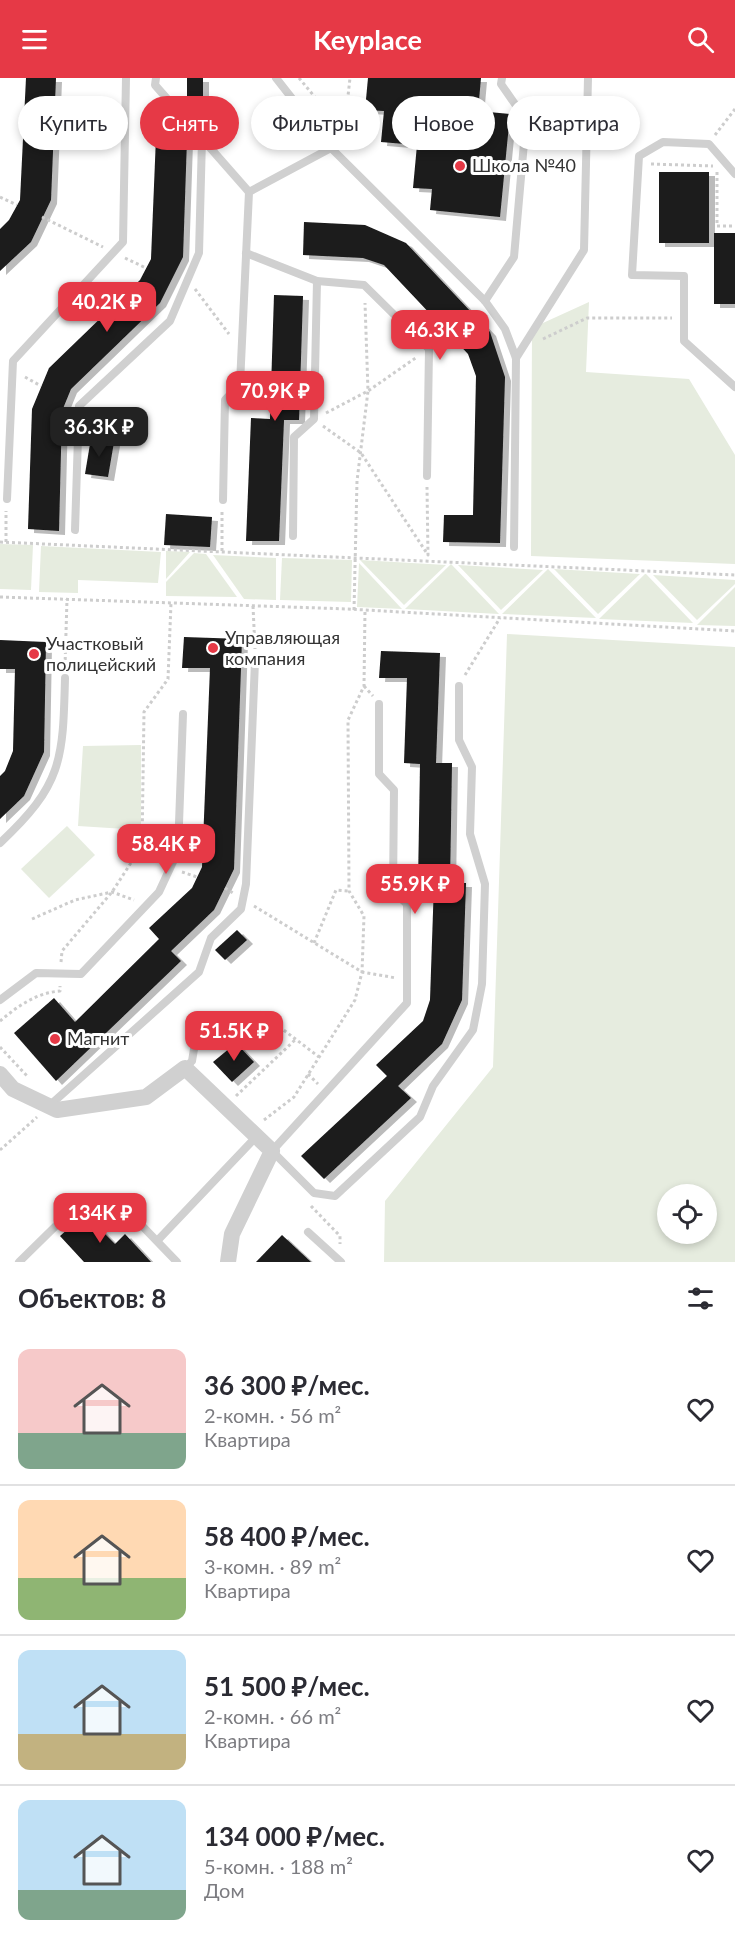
<!DOCTYPE html>
<html lang="ru">
<head>
<meta charset="utf-8">
<style>
	:root { --surface:#fff; --page:#f7f7f7; --text:#2b2b33; --muted:#7c7c81; --line:#e1e1e2; --accent:#e63946 }
	body { margin:0; font-family:Lato,sans-serif; background:var(--page); color:var(--text); height:100vh; display:flex; flex-direction:column; font-size:22px; white-space:nowrap }
	* { box-sizing:border-box; margin:0 }
	p { font-size:20px; color:var(--muted) }
	.icon { flex:none; width:33px; height:33px; fill:none; stroke:currentColor; stroke-width:2; stroke-linecap:round; stroke-linejoin:round }
	.map { position:relative; height:1184px; overflow:hidden }
	.details { display:flex; flex-direction:column; background:var(--surface); flex:1 }
	.details>* { flex:none }
	.guide { position:absolute; left:18px; top:18px; width:699px; height:54px; display:flex; gap:12px }
	.fabs { position:absolute; left:657px; top:1106px; display:grid; gap:12px }
	.fabs a { display:grid; place-items:center; width:60px; height:60px; border-radius:50%; background:var(--surface); box-shadow:0 3px 9px #0003; font-size:30px }
	.price { position:absolute; translate:-50% -51px; padding:0 14px; border-radius:12px; background:var(--accent); color:#fff; font-size:20px; line-height:39px; filter:drop-shadow(0 2px 3px #0008) }
	.price::after { content:''; position:absolute; left:50%; top:36px; width:18px; height:14px; margin-left:-9px; background:inherit; clip-path:polygon(0 0,100% 0,50% 100%) }
	.price.on { background:#222; color:#fff }
	ul { padding:0; list-style:none }
	li { display:flex; align-items:center; gap:18px; height:150px; padding:0 18px }
	li+li { border-top:2px solid var(--line) }
	li span { display:grid; place-items:center; flex:none; width:168px; height:120px; border-radius:12px; color:#555 }
	li>.icon { margin-inline-start:auto }
	span .icon { width:72px; height:72px; fill:#fffc; stroke-width:1 }
	li b { font-size:26px }
	h2 { display:flex; justify-content:space-between; align-items:center; height:72px; padding:0 18px; font-size:26px }
	.pill { padding:0 21px; border-radius:27px; background:var(--surface); box-shadow:0 3px 9px #0003; font-size:21px; line-height:54px }
	.pill.on { background:var(--accent); color:#fff }
	header { display:flex; justify-content:space-between; align-items:center; height:78px; padding:0 18px; background:var(--accent); color:#fff; font-size:27px; font-weight:700 }
	.map>svg:first-child { display:block }
</style>
</head>
<body>
<header><svg class="icon" aria-label="menu" viewBox="0 0 24 24"><path d="M4 6h16M4 12h16M4 18h16"/></svg>Keyplace<svg class="icon" aria-label="search" viewBox="0 0 24 24"><circle cx="10" cy="10" r="6"/><path d="M15 15l6 6"/></svg></header>
<div class="map">
<svg width="735" height="1184" viewBox="0 0 735 1184">
	<defs>
		<filter id="shadow"><feDropShadow dx="6" dy="4" stdDeviation="0" flood-color="#0004"/></filter>
	</defs>
	<rect width="100%" height="100%" fill="#fff"/>
	<g fill="#e6ecdf" fill-rule="evenodd">
		<polygon points="589,224 586,294 689,301 735,377 735,486 531,478 532,250"/>
		<polygon points="0,466 33,467 31,512 0,511"/>
		<polygon points="41,468 161,474 158,505 78,502 78,515 39,514"/>
		<polygon points="166,473 190,474 166,501"/>
		<polygon points="194,475 206,476 237,519 166,518 166,504"/>
		<polygon points="213,477 276,480 276,522 244,521"/>
		<polygon points="282,480 352,482 351,524 280,522"/>
		<polygon points="360,482 446,487 404,527"/>
		<polygon points="359,485 402,531 357,529"/>
		<polygon points="451,486 499,536 405,531"/>
		<polygon points="458,487 543,492 501,532"/>
		<polygon points="548,491 596,540 502,536"/>
		<polygon points="554,491 640,496 598,536"/>
		<polygon points="645,496 646,496 693,545 599,541"/>
		<polygon points="653,497 735,502 735,506 697,542"/>
		<polygon points="735,509 735,548 697,547"/>
		<path d="M507,556L735,569V1184H384L385,1123L493,989ZM668,1116H706V1155H668Z"/>
		<polygon points="141,667 141,752 78,748 83,668"/>
		<polygon points="67,748 95,777 49,820 21,791"/>
	</g>
	<g fill="#1a1a1a" filter="url(#shadow)">
		<polygon points="26,0 56,0 51,122 31,164 0,193 0,151 9,142 20,122"/>
		<rect x="187" y="0" width="16" height="21"/>
		<polygon points="368,0 481,0 478,33 510,36 500,139 430,132 432,111 413,110 417,67 381,64 384,33 365,32"/>
		<polygon points="156,59 187,61 183,179 160,225 71,311 62,333 59,453 28,451 32,331 49,290 140,202 151,181"/>
		<rect x="659" y="94" width="50" height="71"/>
		<polygon points="304,144 365,147 406,165 490,254 505,299 500,465 443,464 444,437 473,437 476,298 468,276 384,187 363,180 303,177"/>
		<rect x="714" y="155" width="21" height="71"/>
		<polygon points="274,217 303,218 299,342 284,342 279,463 246,463 251,340 270,341"/>
		<polygon points="91,360 114,364 108,399 85,396"/>
		<polygon points="166,436 212,439 210,469 164,467"/>
		<polygon points="184,559 242,561 234,791 214,832 171,873 181,883 56,1003 14,955 54,920 75,944 159,861 149,850 192,810 202,789 210,590 182,590"/>
		<polygon points="0,562 46,564 44,674 24,718 0,741 0,698 5,693 13,673 15,591 0,591"/>
		<polygon points="381,573 440,575 436,685 452,685 450,805 466,805 462,922 442,966 398,1008 411,1020 324,1101 301,1078 387,998 376,987 423,943 430,922 434,805 418,805 420,686 404,685 407,600 379,600"/>
		<polygon points="237,852 247,862 225,882 215,872"/>
		<polygon points="236,965 254,984 232,1004 213,984"/>
		<polygon points="85,1136 115,1166 125,1156 151,1184 84,1184 60,1158"/>
		<polygon points="282,1157 311,1184 256,1184"/>
	</g>
	<g fill="none" stroke-linecap="round" stroke-linejoin="round">
		<g stroke="#cdcdcd" stroke-width="3" stroke-dasharray="3 3" stroke-linecap="butt">
			<polyline points="299,0 344,54 350,0"/>
			<polyline points="715,57 735,31"/>
			<polyline points="651,86 713,88"/>
			<polyline points="717,94 717,148 735,148"/>
			<polyline points="0,119 17,127"/>
			<polyline points="42,139 103,169"/>
			<polyline points="125,180 146,190"/>
			<polyline points="195,211 229,256"/>
			<polyline points="543,261 587,240 672,240"/>
			<polyline points="25,299 41,308"/>
			<polyline points="326,335 368,313 417,279"/>
			<polyline points="323,348 361,375 428,477 427,409"/>
			<polyline points="0,464 735,497"/>
			<polyline points="6,464 6,433"/>
			<polyline points="222,473 222,433"/>
			<polyline points="0,519 348,531 735,553"/>
			<polyline points="253,528 255,571"/>
			<polyline points="354,532 357,403 368,313 365,225"/>
			<polyline points="65,588 67,521"/>
			<polyline points="465,597 500,540"/>
			<polyline points="364,608 373,618"/>
			<polyline points="144,750 168,754"/>
			<polyline points="182,794 197,799"/>
			<polyline points="225,810 233,815"/>
			<polyline points="254,828 362,894 396,900"/>
			<polyline points="32,841 75,822 112,814 134,822"/>
			<polyline points="314,865 336,812 349,813"/>
			<polyline points="61,884 62,873 112,814 142,768 144,634 168,601 171,525"/>
			<polyline points="260,934 319,979"/>
			<path d="M0,943C18,928 36,915 60,913V908"/>
			<polyline points="0,969 28,999"/>
			<polyline points="308,996 318,1006"/>
			<polyline points="236,1018 296,961"/>
			<polyline points="264,1042 294,1019 355,922 362,894 364,838 349,813 348,642 364,608 365,532"/>
			<polyline points="0,1072 37,1039"/>
			<polyline points="311,1128 340,1158 340,1166"/>
		</g>
		<g stroke="#d0d0d0" stroke-width="8">
			<polyline points="156,0 155,7 249,114"/>
			<polyline points="276,0 331,70 485,223 505,251 516,280 514,469"/>
			<polyline points="735,96 709,66 663,64 639,78 632,197 684,198 684,263 735,309"/>
			<polyline points="246,175 317,203 364,207 429,271 427,398"/>
			<polyline points="485,223 514,179 526,42 501,6 502,0"/>
			<polyline points="516,280 584,172 588,0"/>
			<polyline points="7,421 13,283 123,164 126,0"/>
			<polyline points="223,422 225,322 240,306 249,114 331,70"/>
			<polyline points="75,452 79,328 170,243 199,175 202,61"/>
			<polyline points="293,458 294,359 314,341 317,203"/>
			<polyline points="379,626 379,696 394,712 393,813 407,826 407,925 272,1073 314,1115 335,1118 420,1039 433,1008 473,952 482,906 485,806 470,756 472,689 459,662 459,608"/>
			<path d="M0,765C62,707 63,683 65,600"/>
			<polyline points="0,922 36,895 81,896 159,814 178,773 183,636"/>
			<polyline points="185,990 192,983 195,965"/>
			<polyline points="49,1028 199,894 211,860 241,831 246,806 255,583"/>
			<polyline points="308,1154 341,1184"/>
			<polyline points="158,1162 256,1059"/>
			<polyline points="19,1184 74,1130 122,1127 177,1184"/>
		</g>
		<polyline stroke="#d0d0d0" stroke-width="16" points="0,996 13,1011 57,1032 146,1019 185,990 272,1073 232,1156 228,1184"/>
	</g>
	<g fill="#e63946" stroke="#fff" stroke-width="2">
		<circle cx="460" cy="88" r="6"/>
		<circle cx="213" cy="570" r="6"/>
		<circle cx="34" cy="576" r="6"/>
		<circle cx="55" cy="961" r="6"/>
	</g>
	<g text-anchor="middle" stroke-width="6" stroke-linejoin="round" paint-order="stroke">
		<g font-size="18" fill="#333" stroke="#fff" text-anchor="start">
			<text x="472" y="94">Школа №40</text>
			<text x="225" y="566">Управляющая<tspan x="225" dy="21">компания</tspan></text>
			<text x="46" y="572">Участковый<tspan x="46" dy="21">полицейский</tspan></text>
			<text x="67" y="967">Магнит</text>
		</g>
	</g>
</svg>
<div class="fabs">
<a><svg class="icon" aria-label="locate" viewBox="0 0 24 24"><circle cx="12" cy="12" r="6"/><path d="M12 2v4M12 18v4M2 12h4M18 12h4"/></svg></a>
</div>
<b class="price" style="left:107px;top:255px">40.2K ₽</b>
<b class="price" style="left:440px;top:283px">46.3K ₽</b>
<b class="price" style="left:275px;top:344px">70.9K ₽</b>
<b class="price on" style="left:99px;top:380px">36.3K ₽</b>
<b class="price" style="left:166px;top:797px">58.4K ₽</b>
<b class="price" style="left:415px;top:837px">55.9K ₽</b>
<b class="price" style="left:234px;top:984px">51.5K ₽</b>
<b class="price" style="left:100px;top:1166px">134K ₽</b>
<div class="guide">
<a class="pill">Купить</a>
<a class="pill on">Снять</a>
<a class="pill">Фильтры</a>
<a class="pill">Новое</a>
<a class="pill">Квартира</a>
</div>
</div>
<section class="details">
<h2>Объектов: 8<svg class="icon" aria-label="filters" viewBox="0 0 24 24"><path d="M4 7h16M4 17h16"/><circle cx="9" cy="7" r="2"/><circle cx="15" cy="17" r="2"/></svg></h2>
<ul>
<li><span style="background:linear-gradient(#f6c9c9 70%,#7fa58c 0)"><svg class="icon" aria-label="home" viewBox="0 0 24 24"><path d="M3 11l9-7 9 7M6 9v11h12V9"/></svg></span><div><b>36 300 ₽/мес.</b><p>2-комн. · 56 m²</p><p>Квартира</p></div><svg class="icon" aria-label="heart" viewBox="0 0 24 24"><path d="M12 20l-8-8c-3-5 5-10 8-4 3-6 11-1 8 4z"/></svg></li>
<li><span style="background:linear-gradient(#ffd9b3 65%,#8fb573 0)"><svg class="icon" aria-label="home" viewBox="0 0 24 24"><path d="M3 11l9-7 9 7M6 9v11h12V9"/></svg></span><div><b>58 400 ₽/мес.</b><p>3-комн. · 89 m²</p><p>Квартира</p></div><svg class="icon" aria-label="heart" viewBox="0 0 24 24"><path d="M12 20l-8-8c-3-5 5-10 8-4 3-6 11-1 8 4z"/></svg></li>
<li><span style="background:linear-gradient(#bfe0f5 70%,#c2b280 0)"><svg class="icon" aria-label="home" viewBox="0 0 24 24"><path d="M3 11l9-7 9 7M6 9v11h12V9"/></svg></span><div><b>51 500 ₽/мес.</b><p>2-комн. · 66 m²</p><p>Квартира</p></div><svg class="icon" aria-label="heart" viewBox="0 0 24 24"><path d="M12 20l-8-8c-3-5 5-10 8-4 3-6 11-1 8 4z"/></svg></li>
<li><span style="background:linear-gradient(#bfe0f5 75%,#7fa58c 0)"><svg class="icon" aria-label="home" viewBox="0 0 24 24"><path d="M3 11l9-7 9 7M6 9v11h12V9"/></svg></span><div><b>134 000 ₽/мес.</b><p>5-комн. · 188 m²</p><p>Дом</p></div><svg class="icon" aria-label="heart" viewBox="0 0 24 24"><path d="M12 20l-8-8c-3-5 5-10 8-4 3-6 11-1 8 4z"/></svg></li>
</ul>
</section>
</body>
</html>
